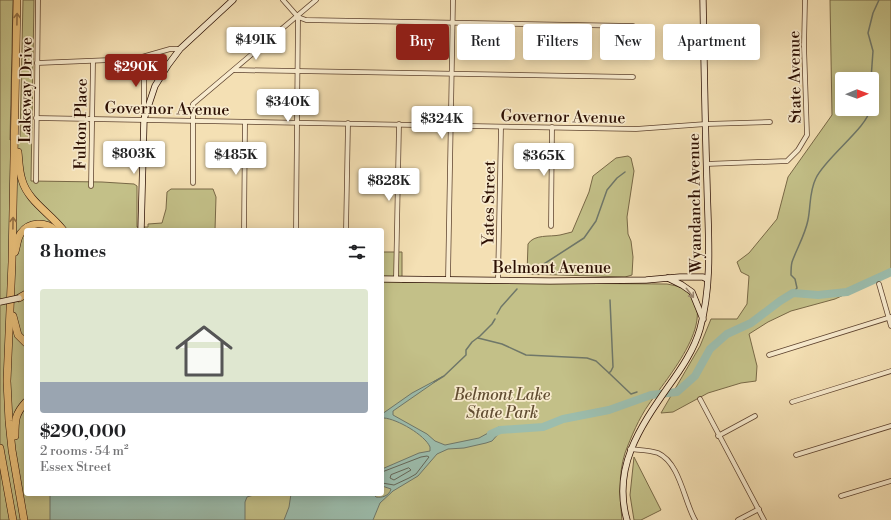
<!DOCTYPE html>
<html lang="en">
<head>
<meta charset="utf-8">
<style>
	:root { --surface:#fff; --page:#f2f2f2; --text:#202124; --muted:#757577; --line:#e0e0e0; --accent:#8f2418 }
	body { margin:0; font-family:"Libre Bodoni",serif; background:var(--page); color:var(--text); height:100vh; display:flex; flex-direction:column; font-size:15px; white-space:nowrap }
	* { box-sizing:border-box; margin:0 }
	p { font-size:13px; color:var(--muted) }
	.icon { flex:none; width:22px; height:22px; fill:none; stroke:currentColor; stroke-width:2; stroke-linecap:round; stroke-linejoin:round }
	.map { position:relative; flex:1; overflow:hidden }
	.panel { position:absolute; left:24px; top:228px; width:360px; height:268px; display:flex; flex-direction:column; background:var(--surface); border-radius:4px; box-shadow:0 2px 10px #0003 }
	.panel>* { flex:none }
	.top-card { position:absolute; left:396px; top:24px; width:380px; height:36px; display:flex; gap:8px }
	.needle { width:26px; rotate:89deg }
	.controls { position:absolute; left:835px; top:72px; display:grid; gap:8px }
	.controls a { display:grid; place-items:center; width:44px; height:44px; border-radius:4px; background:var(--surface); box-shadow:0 2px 10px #0003; font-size:20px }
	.price { position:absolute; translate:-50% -34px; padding:0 9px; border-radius:4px; background:#fff; color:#222; font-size:13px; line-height:26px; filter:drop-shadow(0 1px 2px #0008) }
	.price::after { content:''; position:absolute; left:50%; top:24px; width:12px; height:9px; margin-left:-6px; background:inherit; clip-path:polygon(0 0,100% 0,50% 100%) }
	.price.current { background:var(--accent); color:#fff }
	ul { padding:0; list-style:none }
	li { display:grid; align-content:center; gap:8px; height:212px; padding:0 16px }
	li+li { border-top:1px solid var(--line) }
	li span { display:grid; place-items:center; height:124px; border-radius:4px; color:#555 }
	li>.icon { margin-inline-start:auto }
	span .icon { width:72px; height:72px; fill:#fffc; stroke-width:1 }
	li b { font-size:17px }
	h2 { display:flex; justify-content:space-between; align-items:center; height:48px; padding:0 16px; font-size:17px }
	.chip { padding:0 14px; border-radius:4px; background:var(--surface); box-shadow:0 2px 10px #0003; font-size:14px; line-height:36px }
	.chip.current { background:var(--accent); color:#fff }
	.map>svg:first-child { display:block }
</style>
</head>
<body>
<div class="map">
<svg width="891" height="520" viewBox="0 0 891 520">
	<rect width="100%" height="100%" fill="#f4e0b4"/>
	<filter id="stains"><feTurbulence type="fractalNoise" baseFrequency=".005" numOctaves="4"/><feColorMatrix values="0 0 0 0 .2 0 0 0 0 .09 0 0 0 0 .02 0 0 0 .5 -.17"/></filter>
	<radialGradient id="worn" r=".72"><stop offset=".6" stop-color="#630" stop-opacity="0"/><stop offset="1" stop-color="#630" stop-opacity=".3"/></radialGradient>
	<g fill="#c3c088" stroke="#786846" fill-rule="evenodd">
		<path d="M0,0H13L10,140H20L23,0H34L31,181L102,182L134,184L137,186V227H148V224L162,223L166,209L167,192L171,189H213L216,197L215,230H26V494H382V252H402V282L667,284C672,285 678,286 682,288C725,313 666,379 649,404C639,418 631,437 625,453C618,475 620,498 622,520H0Z"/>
		<path d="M830,0H891V273L835,299L791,311L768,322L749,334L757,366L756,381L741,383L708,393L673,412L661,413L700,346L711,319H737L747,304L749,276L741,272L737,262L749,253L777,219L788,177L832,115ZM842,79H872V109H842Z"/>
		<path d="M628,156L631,158L634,171L627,217L628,234L631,241L633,257L632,275L625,277L527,274L528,244C534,234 550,237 560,235C564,234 568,233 572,232L589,192L593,176L616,158Z"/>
		<polygon points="634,457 661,510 641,520 634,520 630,495"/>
	</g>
	<g fill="#9cbdad" stroke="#6f7769">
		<path d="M442,377L393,411V415L427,434L435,441L445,445L479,438L499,427L500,432L492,441L486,443L464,448L448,449L437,454L418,476L393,491L380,503L373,520H284L289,507L291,494H373L376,497C382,498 389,496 391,489L382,486V469L419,453L430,451V447C425,435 397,419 384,418L382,420V414L412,393Z"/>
		<polygon points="50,494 257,494 247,497 245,502 245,520 50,520"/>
	</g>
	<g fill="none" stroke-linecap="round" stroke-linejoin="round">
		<g stroke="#646658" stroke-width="1">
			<polygon points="409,468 411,470 394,480 390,478 391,475"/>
			<polyline points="382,472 421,457 427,456 429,457 416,474 409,478 394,485 382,483"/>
		</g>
		<g stroke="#6f7769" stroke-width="1.5">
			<polyline points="871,79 873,51 868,33 873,13 879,0"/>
			<polyline points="533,271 584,238 596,221 607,190 617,178 625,172"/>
			<path d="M793,293L797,288L795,279L791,275C791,271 791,266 792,262C797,248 805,235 808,220C811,205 809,192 816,178C825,158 868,127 870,109"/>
			<polyline points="497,314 501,307 517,289"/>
			<polyline points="478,338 502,344 526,355 587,358 596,361 609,373 611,371 613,367 610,300"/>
			<polyline points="609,373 631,394 637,392"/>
			<polyline points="434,382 444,376 466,355 466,350 472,342 480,336 492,324 495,319"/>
		</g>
		<polyline stroke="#9cbdad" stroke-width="8" points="491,434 500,430 543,427 563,419 609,410 651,395 677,392 695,376 710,349 727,334 751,323 780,301 793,293 818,295 847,292 891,272"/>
		<defs>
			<g id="street">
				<polyline points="283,0 298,17 306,20 633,26"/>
				<polyline points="37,63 135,59 170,49 180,49"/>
				<polyline points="234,70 633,77"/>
				<polyline points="144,116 144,57"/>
				<polyline points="36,118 636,129 706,124 770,122"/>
				<polyline points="706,164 787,161 798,150 807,135 804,46 805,0"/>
				<polyline points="36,181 38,0"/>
				<polyline points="193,183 193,104 316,0"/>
				<polyline points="91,186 93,62"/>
				<polyline points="551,226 552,127"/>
				<polyline points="244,230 245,122"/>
				<polyline points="296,230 298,17"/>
				<polyline points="346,230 348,123"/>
				<polyline points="396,279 399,124"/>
				<polyline points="448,279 453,0"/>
				<polyline points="498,280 501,127"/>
				<polyline points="879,284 891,326"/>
				<polyline points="769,355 891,317"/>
				<polyline points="700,399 764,520"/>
				<polyline points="792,402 891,371"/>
				<polyline points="718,436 755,416"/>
				<path d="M630,449C639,450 650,450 658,453C680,463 684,501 695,520"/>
				<polyline points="796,455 891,426"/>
				<polyline points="841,496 891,481"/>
				<polyline points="738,520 759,509"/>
			</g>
			<g id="secondary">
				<polyline points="141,230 144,119 155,86 168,65 180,49 233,0"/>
				<polyline points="668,278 682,285 692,292 703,319"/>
				<polyline points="382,279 550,281 646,280 680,277 703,277 707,279"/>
				<path d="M627,520C612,468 640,427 668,387C681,369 694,350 700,329C713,282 708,232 707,184C705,123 704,61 703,0"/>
			</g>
			<g id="highway">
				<polyline points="17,0 12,262 7,381 9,421 12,450 24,520"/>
				<path d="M18,152C19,161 19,171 22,180C28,201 50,213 63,230"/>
				<path d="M15,252C17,246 17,238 21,233C29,222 45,221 55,230"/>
				<polyline points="19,298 26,294"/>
				<polyline points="13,316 18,335 26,343"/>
				<path d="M15,436C15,420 15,414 26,402"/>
				<polyline points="0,448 13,520"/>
			</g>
		</defs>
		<use href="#street" stroke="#5e432f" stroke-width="5.5"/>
		<use href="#secondary" stroke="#2c0f03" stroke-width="7"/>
		<use href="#highway" stroke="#2c0f03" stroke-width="8"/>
		<use href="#street" stroke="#f8ebce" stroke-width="4"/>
		<use href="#secondary" stroke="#f8ebce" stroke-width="5.5"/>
		<use href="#highway" stroke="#eac07a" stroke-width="7"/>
		<defs>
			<polyline id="secondary-bridge" points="0,302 19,298"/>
		</defs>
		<use href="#secondary-bridge" stroke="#2c0f03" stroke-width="7" stroke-linecap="butt"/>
		<use href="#secondary-bridge" stroke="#f8ebce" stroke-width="5.5"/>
	</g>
	<defs><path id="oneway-shaft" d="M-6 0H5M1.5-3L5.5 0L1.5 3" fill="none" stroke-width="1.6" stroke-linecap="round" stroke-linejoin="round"/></defs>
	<g stroke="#947044">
		<use href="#oneway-shaft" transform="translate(17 19) rotate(-89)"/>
		<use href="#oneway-shaft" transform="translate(13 223) rotate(-89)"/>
	</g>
	<use stroke="#9c8873" href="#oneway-shaft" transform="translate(690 293) rotate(52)"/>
	<g text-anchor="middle" stroke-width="3.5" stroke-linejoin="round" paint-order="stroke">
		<g font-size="16" fill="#2c0f03" stroke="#f8ebce">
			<text transform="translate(794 77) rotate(-91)" y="6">State Avenue</text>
			<text transform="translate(25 90) rotate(-89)" y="6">Lakeway Drive</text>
			<text transform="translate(167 108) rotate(1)" y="6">Governor Avenue</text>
			<text transform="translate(563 116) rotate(1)" y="6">Governor Avenue</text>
			<text transform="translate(80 124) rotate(-89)" y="6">Fulton Place</text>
			<text transform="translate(488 203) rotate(-89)" y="6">Yates Street</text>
			<text transform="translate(694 203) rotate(-91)" y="6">Wyandanch Avenue</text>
			<text x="552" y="273">Belmont Avenue</text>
		</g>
		<g font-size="16" font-style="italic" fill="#614d32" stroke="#f8ebce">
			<text x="502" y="400">Belmont Lake<tspan x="502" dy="18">State Park</tspan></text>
		</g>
	</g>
	<rect width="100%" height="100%" filter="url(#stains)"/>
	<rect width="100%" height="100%" fill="url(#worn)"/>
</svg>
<div class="controls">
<a><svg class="needle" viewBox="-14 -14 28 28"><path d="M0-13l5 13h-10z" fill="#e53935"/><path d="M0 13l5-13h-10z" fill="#757577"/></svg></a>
</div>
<b class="price" style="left:256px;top:61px">$491K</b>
<b class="price current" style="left:136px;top:88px">$290K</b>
<b class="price" style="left:288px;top:123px">$340K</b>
<b class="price" style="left:442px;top:140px">$324K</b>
<b class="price" style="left:134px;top:175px">$803K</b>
<b class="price" style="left:236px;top:176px">$485K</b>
<b class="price" style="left:544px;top:177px">$365K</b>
<b class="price" style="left:389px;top:202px">$828K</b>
<div class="top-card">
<a class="chip current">Buy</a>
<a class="chip">Rent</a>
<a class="chip">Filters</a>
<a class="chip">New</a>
<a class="chip">Apartment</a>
</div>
<section class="panel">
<h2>8 homes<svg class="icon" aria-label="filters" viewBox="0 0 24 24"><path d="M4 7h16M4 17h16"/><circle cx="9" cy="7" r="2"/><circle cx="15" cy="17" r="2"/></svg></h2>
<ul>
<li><span style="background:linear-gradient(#dfe7d0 75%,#9aa5b1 0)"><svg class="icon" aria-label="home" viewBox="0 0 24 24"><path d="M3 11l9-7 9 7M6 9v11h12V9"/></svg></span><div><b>$290,000</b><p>2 rooms · 54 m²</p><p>Essex Street</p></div></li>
</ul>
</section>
</div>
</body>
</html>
